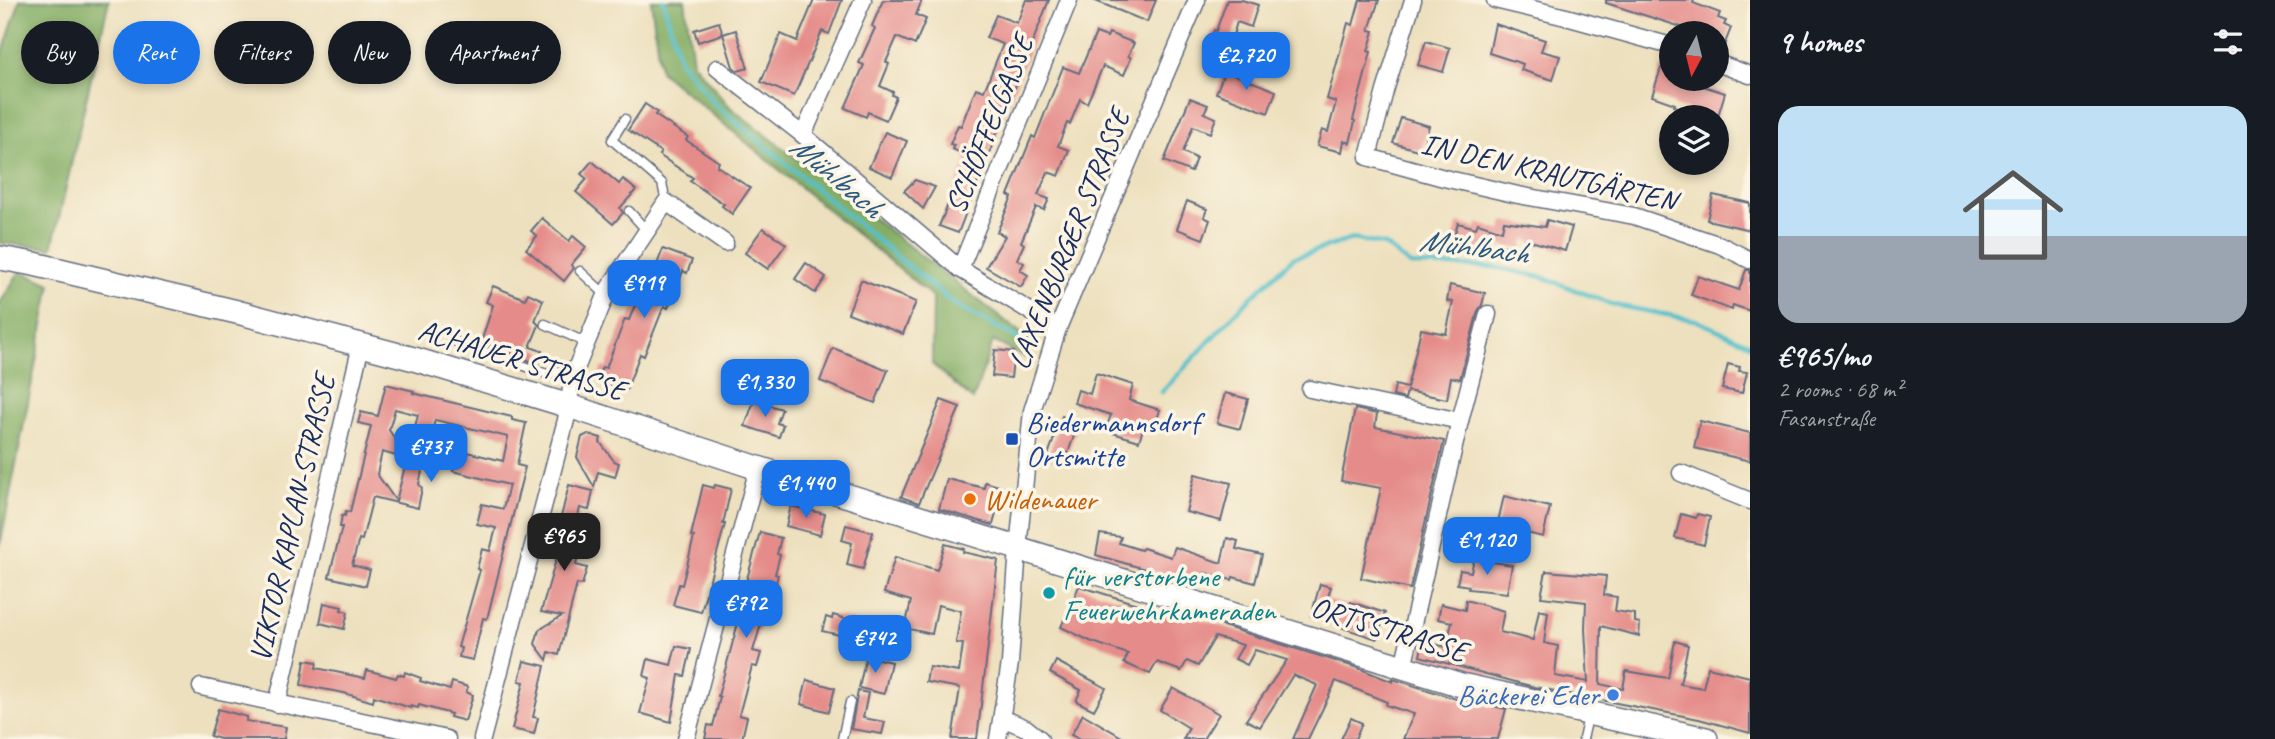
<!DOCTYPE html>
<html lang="en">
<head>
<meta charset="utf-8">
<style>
	:root { --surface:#171b24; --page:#20242c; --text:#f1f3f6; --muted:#9ea1a6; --line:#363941; --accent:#1a73e8 }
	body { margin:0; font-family:Caveat,sans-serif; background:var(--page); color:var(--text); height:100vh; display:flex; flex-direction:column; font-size:26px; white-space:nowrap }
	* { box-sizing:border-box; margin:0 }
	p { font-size:23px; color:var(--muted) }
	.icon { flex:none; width:38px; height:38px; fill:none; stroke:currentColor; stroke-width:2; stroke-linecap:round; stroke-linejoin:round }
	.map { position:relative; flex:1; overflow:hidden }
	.side { display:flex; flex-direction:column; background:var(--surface); width:525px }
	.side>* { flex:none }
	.guide { position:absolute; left:21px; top:21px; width:665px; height:63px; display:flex; gap:14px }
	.needle { width:46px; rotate:187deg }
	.buttons { position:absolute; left:1659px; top:21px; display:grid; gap:14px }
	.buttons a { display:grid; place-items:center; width:70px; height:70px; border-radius:50%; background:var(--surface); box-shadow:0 4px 10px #0003; font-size:35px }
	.price { position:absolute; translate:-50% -60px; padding:0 16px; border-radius:14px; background:var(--accent); color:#fff; font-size:23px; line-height:46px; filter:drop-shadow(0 2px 4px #0008) }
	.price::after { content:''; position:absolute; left:50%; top:42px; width:21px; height:16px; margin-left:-10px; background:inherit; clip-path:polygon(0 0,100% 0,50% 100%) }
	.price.on { background:#222; color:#fff }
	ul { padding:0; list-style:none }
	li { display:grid; align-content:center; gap:14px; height:371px; padding:0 28px }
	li+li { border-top:2px solid var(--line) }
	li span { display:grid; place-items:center; height:217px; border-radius:21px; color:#555 }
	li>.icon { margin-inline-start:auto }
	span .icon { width:126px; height:126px; fill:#fffc; stroke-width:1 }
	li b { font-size:30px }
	h2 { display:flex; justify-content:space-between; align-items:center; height:84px; padding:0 28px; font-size:30px }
	.chip { padding:0 24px; border-radius:32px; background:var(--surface); box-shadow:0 4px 10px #0003; font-size:24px; line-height:63px }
	.chip.on { background:var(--accent); color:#fff }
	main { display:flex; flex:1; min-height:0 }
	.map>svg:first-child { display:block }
</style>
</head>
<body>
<main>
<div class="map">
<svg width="1750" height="739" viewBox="0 0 1750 739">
	<rect width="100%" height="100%" fill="#fcf5e5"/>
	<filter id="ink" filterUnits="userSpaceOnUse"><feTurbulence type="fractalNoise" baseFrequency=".0143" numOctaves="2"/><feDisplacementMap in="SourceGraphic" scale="14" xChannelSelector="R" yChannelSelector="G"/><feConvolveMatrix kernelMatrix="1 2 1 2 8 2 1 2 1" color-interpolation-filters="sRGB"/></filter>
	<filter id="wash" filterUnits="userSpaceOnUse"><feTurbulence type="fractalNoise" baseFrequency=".00686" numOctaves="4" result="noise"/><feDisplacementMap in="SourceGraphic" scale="28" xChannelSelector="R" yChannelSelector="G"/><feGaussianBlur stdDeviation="1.57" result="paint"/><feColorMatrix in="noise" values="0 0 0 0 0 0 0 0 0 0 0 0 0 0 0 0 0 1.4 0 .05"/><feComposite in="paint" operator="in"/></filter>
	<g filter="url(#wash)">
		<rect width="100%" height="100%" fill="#ede0be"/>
		<g fill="#84ad65" stroke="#506e62" stroke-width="2">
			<polygon points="20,0 109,0 52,248 0,243 0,61"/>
			<polygon points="651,0 685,0 693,63 730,107 1031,341 1027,358 993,341 973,400 932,364 933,297 660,71"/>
			<polygon points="20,271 51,284 0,546 0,303"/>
		</g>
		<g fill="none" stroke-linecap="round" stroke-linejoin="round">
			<g stroke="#53c0cb" stroke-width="4.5">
				<polyline points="663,0 680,61 715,104 955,305 1031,345"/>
				<polyline points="1162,392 1241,307 1293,258 1352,239 1385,245 1410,265 1494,267 1542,277 1614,305 1695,320 1750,344"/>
			</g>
		</g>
		<g id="blocks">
			<g fill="#e58c8a" fill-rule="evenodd">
				<polygon points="814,0 842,0 829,34 822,31 794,96 761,82 781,34 797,41"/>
				<polygon points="883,0 922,0 916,15 926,19 915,45 897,37 886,62 889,64 880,86 893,92 892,95 896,97 886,120 868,112 866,117 845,108 864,65 859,63 875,28 872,26"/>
				<polygon points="1026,0 1049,0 958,233 939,226 967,159 965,159 966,155 952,149 954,145 950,144 958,125 961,126 976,88 984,91 1003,44 986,38 996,15 1017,23"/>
				<polygon points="1093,0 1156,0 1147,22"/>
				<polygon points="1227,0 1242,0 1258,5 1251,27 1237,22 1226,58 1206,50 1214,30 1216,31"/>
				<polygon points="1360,0 1379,0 1369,30 1374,31 1368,51 1371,52 1353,120 1355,121 1350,143 1344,141 1342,152 1317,146 1322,130 1328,132 1336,102 1327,99 1348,23 1353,25"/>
				<polygon points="1606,0 1694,0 1693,3 1720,13 1718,18 1726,21 1724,25 1731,28 1721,53 1717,53 1717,33 1700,33 1606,3"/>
				<polygon points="719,22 723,34 698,42 694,30"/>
				<polygon points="1495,24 1545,40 1541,51 1560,56 1553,80 1521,70 1523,64 1489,53"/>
				<polygon points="736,30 748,68 738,71 733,67 723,34"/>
				<polygon points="1096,33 1107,37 1109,33 1134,43 1128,56 1131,58 1124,75 1103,66 1087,103 1080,99 1070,124 1067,123 1058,146 1069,150 1059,176 1048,172 1038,195 1049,199 1044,210 1036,207 1021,242 1024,244 1017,259 1024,263 1020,270 1028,275 1021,287 986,267 1005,236 997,232 1012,197 1008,195 1032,136 1035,138 1063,67 1079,73"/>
				<polygon points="1426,41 1450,48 1443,72 1418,65"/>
				<polygon points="1661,68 1671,71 1671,79 1681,79 1725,93 1717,119 1674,106 1675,104 1652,96"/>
				<polygon points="1225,71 1276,91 1268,113 1216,93"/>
				<polygon points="1190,98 1208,105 1204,113 1216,118 1210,133 1193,126 1183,152 1196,158 1191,172 1164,161"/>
				<polygon points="645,104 657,112 655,115 688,137 686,140 719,162 717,166 750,188 732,214 722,206 724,204 690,181 693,178 659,155 661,152 628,130"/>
				<polygon points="1401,118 1429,126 1421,151 1393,143"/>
				<polygon points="885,132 907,141 892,177 869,167"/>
				<polygon points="592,161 619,184 623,179 636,190 620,208 623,213 613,224 576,192 587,179 581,174"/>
				<polygon points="915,180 935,187 923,209 904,191"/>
				<polygon points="1713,195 1750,203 1750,230 1707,220"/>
				<polygon points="1187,201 1207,209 1204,217 1210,220 1203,239 1177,229"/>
				<polygon points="542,218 569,241 573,236 586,247 571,265 574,268 564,281 526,249 537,236 531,231"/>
				<polygon points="1547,220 1572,227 1565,251 1524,239 1523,249 1497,245 1496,252 1478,250 1478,252 1452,243 1458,223 1476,228 1478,223 1502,231 1504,221 1545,227"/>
				<polygon points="763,228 786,244 768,269 745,253"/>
				<polygon points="663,249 692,260 687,273 683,271 668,308 664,306 644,356 640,354 626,391 597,379 602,367 606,368 625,319 629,320 644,283 649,285"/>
				<polygon points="806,263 826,277 815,293 795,279"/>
				<polygon points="1746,270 1750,270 1750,311 1733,305 1732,310 1691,295 1698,276 1739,290"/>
				<polygon points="861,280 916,302 903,334 848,313"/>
				<polygon points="1450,285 1485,293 1482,305 1478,311 1460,379 1451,377 1447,399 1407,391 1405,399 1393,396 1395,385 1407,388 1421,329 1446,334 1453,302 1447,301"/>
				<polygon points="493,286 525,299 528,293 543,300 535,321 539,325 530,347 542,351 538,364 481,342 493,305 486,302"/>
				<polygon points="833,348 888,370 875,403 820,381"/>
				<polygon points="995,350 1014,352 1011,378 992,376"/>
				<polygon points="1728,364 1740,367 1739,371 1747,372 1742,393 1722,389"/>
				<polygon points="1096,373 1133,385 1129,400 1160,410 1154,429 1144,426 1139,441 1113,433 1115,428 1107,426 1111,415 1074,403 1078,390 1090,394"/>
				<path d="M386,384L414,391L413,393L512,417V420L526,423L517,465L525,467L487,619L483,618L473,660L459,657L461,648L458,647L480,570L477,569L482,549L490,551L496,528L477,524L482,504L503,509L509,485L453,471L459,450L503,461L508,437L435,420L430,440L433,444L429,464L424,463L419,484L422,488L418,508L373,497L362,540L359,539L352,565L370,570L366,586L329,577L342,527H340L342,515L345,516L346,511L350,512L371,426L358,423L361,412L378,416ZM395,409L418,415L407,457L389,430ZM382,452L407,459L396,501L377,474Z"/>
				<polygon points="1225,393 1248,399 1240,429 1217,423"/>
				<polygon points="941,400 960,407 919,503 901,497"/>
				<polygon points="754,401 782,409 777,423 783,425 779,437 745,426"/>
				<polygon points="1355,409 1377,414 1375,427 1444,441 1410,589 1361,578 1381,488 1341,481"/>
				<polygon points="1062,416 1079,422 1064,464 1047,458"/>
				<polygon points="1700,421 1750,433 1750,461 1694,448"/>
				<polygon points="588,434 601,438 600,442 614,461 619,463 615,477 598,472 594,487 577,457 582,437"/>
				<polygon points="1195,474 1231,483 1221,521 1186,512"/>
				<polygon points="947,479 984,488 985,482 1002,487 993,525 939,509"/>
				<polygon points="569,485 593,491 589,510 580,508 574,532 583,534 576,565 587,568 582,585 577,584 559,655 549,652 547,660 535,644 539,630 562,616 541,612 561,542 555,541"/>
				<polygon points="703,485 714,488 715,485 731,489 723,524 725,524 701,612 673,605 679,584 682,585 694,537 691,536"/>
				<polygon points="1504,496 1550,507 1543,537 1497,526"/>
				<polygon points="791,506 825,514 820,535 786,526"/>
				<polygon points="1681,514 1696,518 1697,514 1710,517 1704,545 1675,538"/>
				<polygon points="846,525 873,532 863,569 847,565 852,543 842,540"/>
				<polygon points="760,532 781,538 777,554 780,555 775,574 778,575 772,598 769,597 753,651 761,653 757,667 752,666 739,715 747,717 742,739 705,739 708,725 713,726 720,697 718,696 738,623 735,622"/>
				<polygon points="1100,534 1121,537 1119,543 1141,550 1143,548 1171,557 1175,547 1221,563 1227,538 1238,541 1236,549 1262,555 1255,583 1233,577 1232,580 1205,573 1202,581 1185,576 1183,578 1159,571 1159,573 1096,555"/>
				<polygon points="945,544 964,549 963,552 998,560 977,739 952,739 960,688 926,682 929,667 959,672 963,644 956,643 961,611 938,605 932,634 905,628 911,601 884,593 895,557 937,570"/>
				<polygon points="1474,559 1512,565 1507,593 1468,589 1469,586 1457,584 1460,570 1471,572"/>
				<polygon points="1546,571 1606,576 1604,595 1617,597 1615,611 1635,614 1635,622 1640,623 1639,636 1601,626 1600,684 1623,689 1626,671 1668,678 1675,641 1688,645 1680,684 1703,688 1708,667 1750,677 1750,733 1699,719 1534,687 1420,656 1423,641 1446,647 1452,622 1438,619 1441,604 1465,610 1466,600 1504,611 1500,632 1533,640 1539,610 1548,612 1544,643 1558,646 1555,676 1588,682 1585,629 1586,602 1541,597"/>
				<polygon points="1320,584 1331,587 1327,600 1350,606 1351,602 1385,613 1377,639 1343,628 1344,626 1311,616"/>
				<polygon points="1079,586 1182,618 1184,614 1358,668 1393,682 1393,679 1478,706 1478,703 1506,709 1498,739 1403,739 1414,714 1386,705 1387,702 1336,681 1308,739 1293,739 1317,685 1293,675 1260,727 1246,720 1287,660 1255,650 1247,665 1235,659 1243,645 1215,637 1198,666 1187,661 1181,671 1157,662 1150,674 1124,663 1128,654 1090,641 1061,627"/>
				<polygon points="324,603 342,607 341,610 348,612 344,629 320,623"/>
				<polygon points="833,615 853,621 849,637 822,631 826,617 832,619"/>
				<polygon points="676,646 691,649 685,676 679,675 671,722 640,713 650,678 644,676 648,659 671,665"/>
				<polygon points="866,656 891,662 884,694 859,688"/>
				<polygon points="305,660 317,662 316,668 365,678 367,670 396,678 398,674 404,676 405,672 421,678 420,681 450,690 452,682 468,687 466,692 473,695 465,721 450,717 451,714 419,705 418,708 411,706 411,708 374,696 373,702 344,693 301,685"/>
				<polygon points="524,661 545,666 533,717 538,718 534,734 512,729 524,682 519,681"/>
				<polygon points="1056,661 1106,688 1094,710 1076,701 1081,690 1050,673"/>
				<polygon points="807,680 835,688 829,712 801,704"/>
				<polygon points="1173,688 1219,714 1203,739 1183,739 1189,728 1160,710"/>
				<polygon points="858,691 868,693 863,718 885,722 882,734 851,729"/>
				<polygon points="218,709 247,717 246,721 286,727 284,739 220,739 210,736"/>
				<polygon points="1083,714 1125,739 1079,739 1071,735"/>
				<polygon points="1351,718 1362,723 1355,739 1341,739"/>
			</g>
		</g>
	</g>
	<g filter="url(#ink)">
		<use href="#blocks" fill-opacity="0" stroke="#646d80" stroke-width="2"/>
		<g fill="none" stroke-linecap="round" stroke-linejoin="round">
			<defs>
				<g id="lane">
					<polyline points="625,119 612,140 662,183 666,202"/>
					<polyline points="629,211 647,231"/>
					<polyline points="580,271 606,295"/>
					<polyline points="545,324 587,343"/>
					<polyline points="451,340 547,374 558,371 573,376"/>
					<polyline points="842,739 850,702"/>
					<polyline points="1583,739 1588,717"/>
				</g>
				<g id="street">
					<polyline points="1413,0 1385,91 1368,157 1444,178 1518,195 1634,216 1720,245 1750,260"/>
					<polyline points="1495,0 1566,17 1671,46"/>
					<polyline points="1717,63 1750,75"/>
					<polyline points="717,68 803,135 960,269 1058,328"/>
					<polyline points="803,135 863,0"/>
					<polyline points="960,269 1069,0"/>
					<polyline points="1310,389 1460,421"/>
					<polyline points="1681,473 1750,501"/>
					<polyline points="1403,667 1460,421 1488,314"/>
					<polyline points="201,687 447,739"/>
					<polyline points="277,704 361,345"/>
					<polyline points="1002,718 1026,728 1040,739"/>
					<polyline points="482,739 566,420 573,376 609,288 666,202 725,243"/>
					<polyline points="686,739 758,468"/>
					<polyline points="998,739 1010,663 1018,548 1032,411 1058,328 1197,0"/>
				</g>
				<polyline id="secondary" points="0,258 34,264 237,312 414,359 569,406 758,468 1461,685 1706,739"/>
			</defs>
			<use href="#lane" stroke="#646d80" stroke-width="11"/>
			<use href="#street" stroke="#646d80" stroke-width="19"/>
			<use href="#secondary" stroke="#646d80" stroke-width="26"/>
			<use href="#lane" stroke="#fff" stroke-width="8"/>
			<use href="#street" stroke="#fff" stroke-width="16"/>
			<use href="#secondary" stroke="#fff" stroke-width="23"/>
		</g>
	</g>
	<rect fill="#1a4fb4" stroke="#fcf5e5" stroke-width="2.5" x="1005" y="432" width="14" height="14" rx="3.5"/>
	<circle fill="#e8710a" stroke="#fcf5e5" stroke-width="2.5" cx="970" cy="499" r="7"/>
	<circle fill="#0f9aa8" stroke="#fcf5e5" stroke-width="2.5" cx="1049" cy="593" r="7"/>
	<circle fill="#3f7fe0" stroke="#fcf5e5" stroke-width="2.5" cx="1613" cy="695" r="7"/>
	<g text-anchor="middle" stroke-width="7" stroke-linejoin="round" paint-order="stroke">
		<g font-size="30" fill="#1b2f5e" stroke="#fcf5e5">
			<text transform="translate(989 124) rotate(-68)" y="10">SCHÖFFELGASSE</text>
			<text transform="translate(1549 172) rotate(13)" y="10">IN DEN KRAUTGÄRTEN</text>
			<text transform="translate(1069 239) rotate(-68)" y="10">LAXENBURGER STRASSE</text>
			<text transform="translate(522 360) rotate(17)" y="10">ACHAUER STRASSE</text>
			<text transform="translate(292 518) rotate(-77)" y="10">VIKTOR KAPLAN-STRASSE</text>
			<text transform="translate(1389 629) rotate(17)" y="10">ORTSSTRASSE</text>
		</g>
		<g font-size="30" fill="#164399" stroke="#fcf5e5" text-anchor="start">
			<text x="1026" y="432">Biedermannsdorf<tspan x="1026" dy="34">Ortsmitte</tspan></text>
		</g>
		<g font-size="30" fill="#c56008" stroke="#fcf5e5" text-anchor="start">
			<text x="984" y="509">Wildenauer</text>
		</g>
		<g font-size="30" fill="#0d838f" stroke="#fcf5e5" text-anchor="start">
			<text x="1063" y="586">für verstorbene<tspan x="1063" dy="34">Feuerwehrkameraden</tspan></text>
		</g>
		<g font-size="30" fill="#366cbe" stroke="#fcf5e5" text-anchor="end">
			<text x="1599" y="705">Bäckerei Eder</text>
		</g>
		<g font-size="32" font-style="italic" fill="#2c5a7f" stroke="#fcf5e5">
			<text transform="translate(837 176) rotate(40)" y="11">Mühlbach</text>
			<text transform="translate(1474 246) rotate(7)" y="11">Mühlbach</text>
		</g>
	</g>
</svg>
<div class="buttons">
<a><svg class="needle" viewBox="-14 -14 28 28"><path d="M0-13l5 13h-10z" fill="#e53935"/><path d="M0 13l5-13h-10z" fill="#9ea1a6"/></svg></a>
<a><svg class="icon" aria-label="layers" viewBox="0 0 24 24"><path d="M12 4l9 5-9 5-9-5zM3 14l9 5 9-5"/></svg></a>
</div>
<b class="price" style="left:1246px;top:92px">€2,720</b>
<b class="price" style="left:644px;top:320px">€919</b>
<b class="price" style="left:765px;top:419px">€1,330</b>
<b class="price" style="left:431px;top:484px">€737</b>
<b class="price" style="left:806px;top:520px">€1,440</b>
<b class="price on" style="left:564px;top:573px">€965</b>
<b class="price" style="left:1487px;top:577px">€1,120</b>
<b class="price" style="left:746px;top:640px">€792</b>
<b class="price" style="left:875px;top:675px">€742</b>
<div class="guide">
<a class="chip">Buy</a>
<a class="chip on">Rent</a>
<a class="chip">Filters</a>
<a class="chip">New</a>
<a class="chip">Apartment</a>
</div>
</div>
<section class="side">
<h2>9 homes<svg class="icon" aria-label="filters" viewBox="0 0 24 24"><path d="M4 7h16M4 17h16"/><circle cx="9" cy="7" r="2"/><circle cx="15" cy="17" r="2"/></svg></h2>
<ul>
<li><span style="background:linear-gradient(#bfe0f5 60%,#9aa5b1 0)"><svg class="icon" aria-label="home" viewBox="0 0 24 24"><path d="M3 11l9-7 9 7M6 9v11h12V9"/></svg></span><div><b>€965/mo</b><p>2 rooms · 68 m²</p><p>Fasanstraße</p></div></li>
</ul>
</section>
</main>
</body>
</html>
